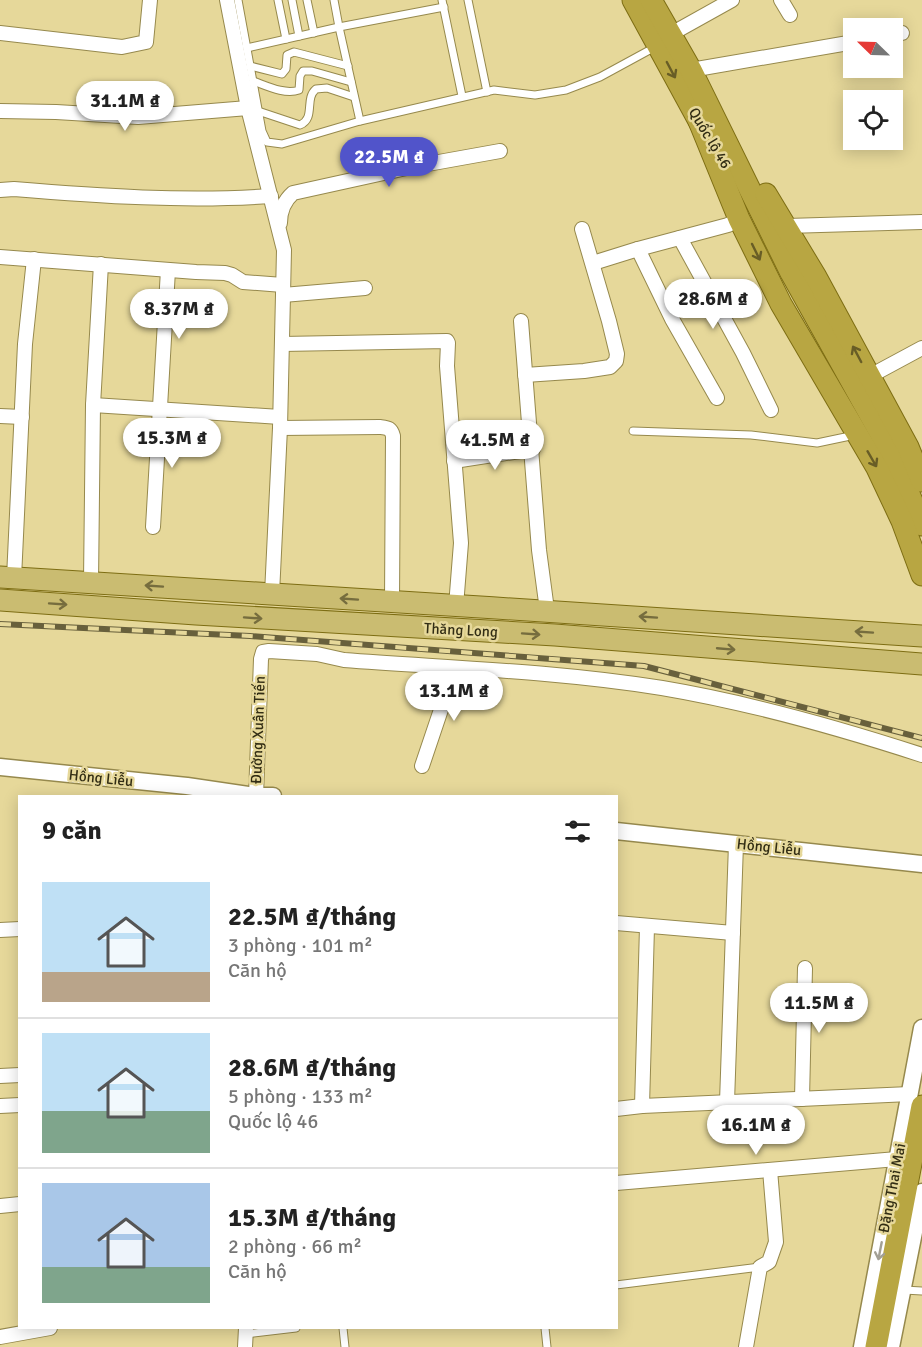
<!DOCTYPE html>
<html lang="vi">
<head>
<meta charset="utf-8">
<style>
	:root { --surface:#fff; --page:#f6f6f6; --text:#222; --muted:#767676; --line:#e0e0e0; --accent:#5154ca }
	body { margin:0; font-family:Signika,sans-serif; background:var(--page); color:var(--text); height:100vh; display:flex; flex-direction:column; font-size:22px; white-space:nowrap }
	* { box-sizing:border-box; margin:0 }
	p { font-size:20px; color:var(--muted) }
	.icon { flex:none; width:33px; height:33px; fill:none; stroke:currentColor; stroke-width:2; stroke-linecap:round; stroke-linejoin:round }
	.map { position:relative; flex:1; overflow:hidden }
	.sheet { position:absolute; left:18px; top:795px; width:600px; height:534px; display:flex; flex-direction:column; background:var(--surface); border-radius:0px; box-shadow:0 3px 15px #0003 }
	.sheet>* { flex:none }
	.needle { width:39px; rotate:293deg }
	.buttons { position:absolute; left:843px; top:18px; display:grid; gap:12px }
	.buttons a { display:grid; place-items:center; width:60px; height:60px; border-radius:0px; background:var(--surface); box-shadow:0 3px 15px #0003; font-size:30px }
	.price { position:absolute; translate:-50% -51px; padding:0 14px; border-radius:21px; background:#fff; color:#222; font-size:20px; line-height:39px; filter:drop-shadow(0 2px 3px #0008) }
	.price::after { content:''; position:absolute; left:50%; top:36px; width:18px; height:14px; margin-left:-9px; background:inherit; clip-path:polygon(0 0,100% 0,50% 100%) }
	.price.current { background:var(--accent); color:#fff }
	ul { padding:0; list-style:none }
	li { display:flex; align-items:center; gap:18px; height:150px; padding:0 24px }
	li+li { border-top:2px solid var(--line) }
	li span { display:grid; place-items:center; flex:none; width:168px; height:120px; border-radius:0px; color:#555 }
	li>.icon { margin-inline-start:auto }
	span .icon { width:72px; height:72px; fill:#fffc; stroke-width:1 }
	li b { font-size:26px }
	h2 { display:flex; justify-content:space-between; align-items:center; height:72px; padding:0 24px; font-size:26px }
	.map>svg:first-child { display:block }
</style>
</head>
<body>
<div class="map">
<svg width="922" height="1347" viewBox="0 0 922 1347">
	<rect width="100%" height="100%" fill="#e6d89a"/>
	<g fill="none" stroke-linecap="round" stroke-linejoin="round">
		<defs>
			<g id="service">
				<polyline points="238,0 262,131 267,142 282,144 360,121"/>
				<polyline points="278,0 286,39"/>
				<polyline points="292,0 299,36"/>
				<polyline points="307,0 314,33"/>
				<polyline points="334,0 339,27 360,121 494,90 535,95 566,90 600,77 657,46"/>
				<polyline points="442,0 462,96"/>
				<polyline points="468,0 487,92"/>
				<polyline points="247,48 339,27 444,7"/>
				<polyline points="250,66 282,74 286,69 287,55 294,52 348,66"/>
				<path d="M253,81C267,86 285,95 299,90L300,76L303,71H312L351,82"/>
				<path d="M258,111L300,125C316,118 304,99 316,89L327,88L354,97"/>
				<polyline points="633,431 751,435 817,443 855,435"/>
				<polyline points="616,1285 760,1267"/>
				<polyline points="904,1290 922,1291"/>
				<polyline points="343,1328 345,1347"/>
				<polyline points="545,1328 547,1347"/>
				<polyline points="246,1334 296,1328"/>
			</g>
			<g id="minor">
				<polyline points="227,0 248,108 284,250 280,428 272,594"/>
				<polyline points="781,0 790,15"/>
				<polyline points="0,33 122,47 146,42 150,0"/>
				<polyline points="671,34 732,0"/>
				<polyline points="892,35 902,33"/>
				<polyline points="691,70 854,42"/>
				<polyline points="0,111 56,112 138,117 248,108"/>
				<path d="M0,190L14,189C98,196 187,202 271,196"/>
				<path d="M280,223C280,211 284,201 293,193L411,167L500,151"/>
				<polyline points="787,226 922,222"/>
				<polyline points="680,238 743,353 771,410"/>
				<polyline points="638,249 672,319 717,398"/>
				<polyline points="0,257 196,272 225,273 232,275 243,282 283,285"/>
				<polyline points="593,263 638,249 728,225 739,219"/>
				<polyline points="283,295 365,288"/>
				<polyline points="521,321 539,550 547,610"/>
				<polyline points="282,344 447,341 448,343 447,366 461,543 456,606"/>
				<polyline points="525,375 584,371 610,367 616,361 617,354 609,321 582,229"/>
				<polyline points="870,376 922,348"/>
				<polyline points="93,405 280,417"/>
				<polyline points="0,416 22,417"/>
				<path d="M280,428L380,427C388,428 391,428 393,436L392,603"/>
				<polyline points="454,461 533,449"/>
				<polyline points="153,527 168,270"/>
				<polyline points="14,578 25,344 34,259"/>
				<polyline points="91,582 93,405 101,264"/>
				<polyline points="422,766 455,668"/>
				<path d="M256,796L261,659L263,652L269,651L317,654L344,660C450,668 557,671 662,688C751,703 836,727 922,755"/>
				<polyline points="616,923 733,933"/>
				<polyline points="0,930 20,929"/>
				<polyline points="0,1076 20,1075"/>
				<polyline points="802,1099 805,968"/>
				<polyline points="727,1102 736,844"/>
				<polyline points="0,1106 20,1105"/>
				<polyline points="642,1106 647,927"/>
				<polyline points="616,1109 642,1106 910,1094"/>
				<polyline points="616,1183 897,1159"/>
				<polyline points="0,1206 20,1204"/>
				<polyline points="0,1337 50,1328"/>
				<polyline points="245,1347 246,1328"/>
				<polyline points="746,1347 760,1267 769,1262 776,1242 770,1170"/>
			</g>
			<g id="tertiary">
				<polyline points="0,767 187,786 256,796 273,796"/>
				<polyline points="616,831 922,864"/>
				<polyline points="862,1347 922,1028"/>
				<polyline points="891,1347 922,1192"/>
			</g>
			<g id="primary">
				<path d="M0,577C307,596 615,615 922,636"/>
				<polyline points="0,600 196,614 555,635 922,664"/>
			</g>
			<g id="trunk">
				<polyline points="633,0 706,134"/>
				<polyline points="651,0 691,70 791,273 894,458 922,525"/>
				<polyline points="699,121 739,219 781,304 877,468 902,521 922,575"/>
				<polyline points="766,194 816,277 908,447 922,481"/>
				<polyline points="876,1347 922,1106"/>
			</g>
		</defs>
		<use href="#service" stroke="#96894d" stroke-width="9"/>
		<use href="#minor" stroke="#96894d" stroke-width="16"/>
		<use href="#tertiary" stroke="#96894d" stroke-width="19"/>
		<use href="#primary" stroke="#7d6d13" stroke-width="23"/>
		<use href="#trunk" stroke="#7d6d13" stroke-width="23"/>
		<use href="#service" stroke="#fff" stroke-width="7"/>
		<use href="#minor" stroke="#fff" stroke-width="14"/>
		<use href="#tertiary" stroke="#fff" stroke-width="16"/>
		<use href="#primary" stroke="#cabc71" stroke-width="21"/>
		<use href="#trunk" stroke="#b8a642" stroke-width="21"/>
		<defs>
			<polyline id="rail" points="0,624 250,636 644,666 922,738"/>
		</defs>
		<use href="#rail" stroke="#68603c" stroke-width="6"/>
		<use href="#rail" stroke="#e6d89a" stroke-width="4" stroke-dasharray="11" stroke-linecap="butt"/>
	</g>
	<defs><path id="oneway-shaft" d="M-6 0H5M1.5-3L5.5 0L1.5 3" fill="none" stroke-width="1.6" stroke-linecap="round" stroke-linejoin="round" transform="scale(1.5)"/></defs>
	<g stroke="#685d26">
		<use href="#oneway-shaft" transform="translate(671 70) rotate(62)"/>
		<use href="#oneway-shaft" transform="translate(756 252) rotate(64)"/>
		<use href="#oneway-shaft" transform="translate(857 354) rotate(-118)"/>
		<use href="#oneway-shaft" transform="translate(872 459) rotate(60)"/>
	</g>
	<g stroke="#766d3e">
		<use href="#oneway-shaft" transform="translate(154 586) rotate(-176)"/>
		<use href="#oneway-shaft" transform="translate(349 599) rotate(-176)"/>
		<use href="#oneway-shaft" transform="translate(58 604) rotate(4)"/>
		<use href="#oneway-shaft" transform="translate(648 617) rotate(-176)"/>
		<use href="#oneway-shaft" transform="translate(253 618) rotate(4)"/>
		<use href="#oneway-shaft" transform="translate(864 632) rotate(-176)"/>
		<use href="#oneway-shaft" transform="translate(531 634) rotate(4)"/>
		<use href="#oneway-shaft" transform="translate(726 649) rotate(5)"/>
	</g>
	<use stroke="#a3a095" href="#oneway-shaft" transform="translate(880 1251) rotate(101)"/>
	<g text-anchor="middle" stroke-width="5" stroke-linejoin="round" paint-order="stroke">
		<g font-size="15" fill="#322d14" stroke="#e6d89a">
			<text transform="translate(710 138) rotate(59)" y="5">Quốc lộ 46</text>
			<text transform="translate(461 630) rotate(3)" y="5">Thăng Long</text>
			<text transform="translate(258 730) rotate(-88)" y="5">Đường Xuân Tiến</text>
			<text transform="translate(101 778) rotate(6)" y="5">Hồng Liễu</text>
			<text transform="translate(769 847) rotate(6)" y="5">Hồng Liễu</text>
			<text transform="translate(892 1188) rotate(-79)" y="5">Đặng Thai Mai</text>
		</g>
	</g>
</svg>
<div class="buttons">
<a><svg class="needle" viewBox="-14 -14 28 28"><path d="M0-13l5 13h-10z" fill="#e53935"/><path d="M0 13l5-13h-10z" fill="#767676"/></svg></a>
<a><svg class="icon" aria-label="locate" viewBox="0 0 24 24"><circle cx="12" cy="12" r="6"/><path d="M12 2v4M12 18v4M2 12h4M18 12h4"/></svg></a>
</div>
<b class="price" style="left:125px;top:132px">31.1M ₫</b>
<b class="price current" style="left:389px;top:188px">22.5M ₫</b>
<b class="price" style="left:713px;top:330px">28.6M ₫</b>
<b class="price" style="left:179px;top:340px">8.37M ₫</b>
<b class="price" style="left:172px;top:469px">15.3M ₫</b>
<b class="price" style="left:495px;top:471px">41.5M ₫</b>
<b class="price" style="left:454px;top:722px">13.1M ₫</b>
<b class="price" style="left:819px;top:1034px">11.5M ₫</b>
<b class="price" style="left:756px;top:1156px">16.1M ₫</b>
<section class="sheet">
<h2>9 căn<svg class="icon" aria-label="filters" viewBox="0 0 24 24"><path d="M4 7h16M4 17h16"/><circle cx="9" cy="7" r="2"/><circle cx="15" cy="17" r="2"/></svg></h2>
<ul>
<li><span style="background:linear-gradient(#bfe0f5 75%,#b9a48a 0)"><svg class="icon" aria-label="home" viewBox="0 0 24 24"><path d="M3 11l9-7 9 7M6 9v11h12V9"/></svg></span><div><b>22.5M ₫/tháng</b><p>3 phòng · 101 m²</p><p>Căn hộ</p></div></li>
<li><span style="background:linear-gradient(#bfe0f5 65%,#7fa58c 0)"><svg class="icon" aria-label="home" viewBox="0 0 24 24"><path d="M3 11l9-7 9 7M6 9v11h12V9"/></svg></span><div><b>28.6M ₫/tháng</b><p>5 phòng · 133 m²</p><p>Quốc lộ 46</p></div></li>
<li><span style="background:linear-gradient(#a9c7e8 70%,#7fa58c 0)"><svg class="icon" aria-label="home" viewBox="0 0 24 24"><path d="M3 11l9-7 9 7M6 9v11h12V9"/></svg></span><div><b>15.3M ₫/tháng</b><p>2 phòng · 66 m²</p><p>Căn hộ</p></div></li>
</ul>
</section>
</div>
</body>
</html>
